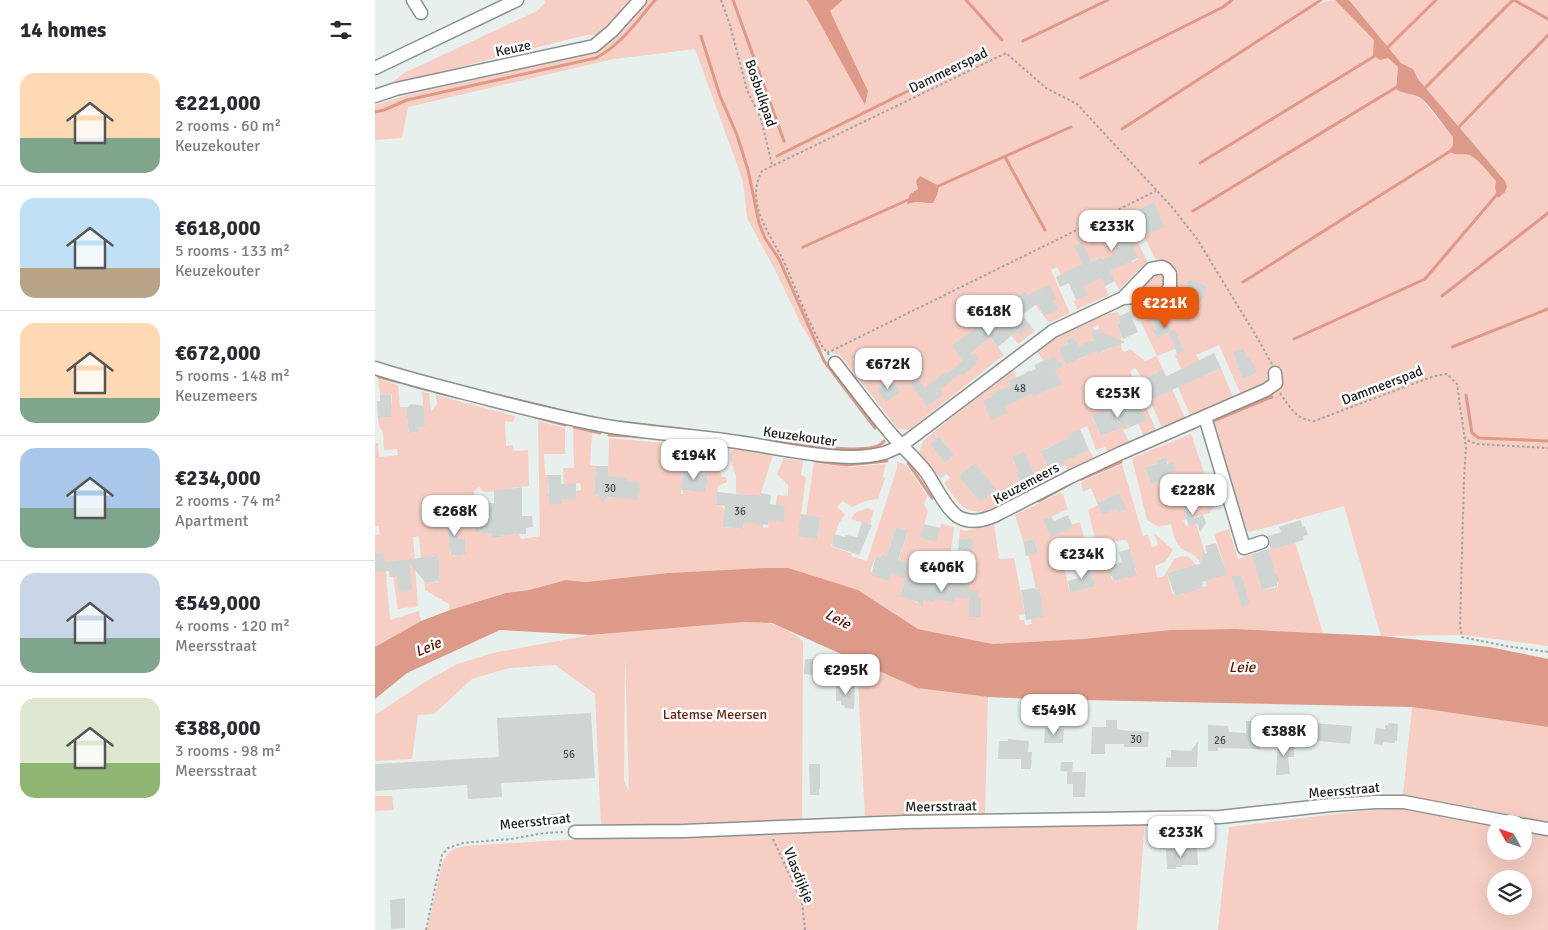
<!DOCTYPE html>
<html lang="en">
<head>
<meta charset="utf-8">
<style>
	:root { --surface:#fff; --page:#f7f7f7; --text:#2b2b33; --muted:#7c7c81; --line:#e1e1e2; --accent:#ea580c }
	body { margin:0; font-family:Signika,sans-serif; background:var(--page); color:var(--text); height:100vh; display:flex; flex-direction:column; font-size:19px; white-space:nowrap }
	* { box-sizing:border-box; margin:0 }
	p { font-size:16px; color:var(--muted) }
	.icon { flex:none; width:28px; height:28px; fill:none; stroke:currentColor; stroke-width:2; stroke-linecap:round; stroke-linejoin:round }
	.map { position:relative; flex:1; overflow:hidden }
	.sheet { display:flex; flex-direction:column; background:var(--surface); width:375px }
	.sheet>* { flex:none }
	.needle { width:32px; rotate:310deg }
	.buttons { position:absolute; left:1112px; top:815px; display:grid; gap:10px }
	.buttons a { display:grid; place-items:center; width:45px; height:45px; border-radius:50%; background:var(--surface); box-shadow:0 5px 20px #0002; font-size:25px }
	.price { position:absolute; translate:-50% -42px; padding:0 11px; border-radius:10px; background:#fff; color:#222; font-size:16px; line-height:32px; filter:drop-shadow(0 1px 2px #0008) }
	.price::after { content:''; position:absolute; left:50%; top:30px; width:15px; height:11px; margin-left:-8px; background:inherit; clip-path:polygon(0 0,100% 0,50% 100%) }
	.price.current { background:var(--accent); color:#fff }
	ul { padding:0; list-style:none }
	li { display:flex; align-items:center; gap:15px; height:125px; padding:0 20px }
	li+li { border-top:1px solid var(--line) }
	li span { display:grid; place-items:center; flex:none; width:140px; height:100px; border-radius:15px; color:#555 }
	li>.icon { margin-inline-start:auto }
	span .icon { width:60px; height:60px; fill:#fffc; stroke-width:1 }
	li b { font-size:21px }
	h2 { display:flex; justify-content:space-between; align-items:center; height:60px; padding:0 20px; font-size:21px }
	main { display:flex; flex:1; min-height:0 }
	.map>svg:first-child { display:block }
</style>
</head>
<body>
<main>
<section class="sheet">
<h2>14 homes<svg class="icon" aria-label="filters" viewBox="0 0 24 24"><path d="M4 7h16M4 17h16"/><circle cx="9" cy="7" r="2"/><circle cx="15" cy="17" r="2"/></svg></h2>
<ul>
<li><span style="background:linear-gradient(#ffd9b3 65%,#7fa58c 0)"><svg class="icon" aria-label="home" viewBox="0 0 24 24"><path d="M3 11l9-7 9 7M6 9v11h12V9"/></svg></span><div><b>€221,000</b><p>2 rooms · 60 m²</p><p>Keuzekouter</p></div></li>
<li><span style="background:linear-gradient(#bfe0f5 70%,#b9a48a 0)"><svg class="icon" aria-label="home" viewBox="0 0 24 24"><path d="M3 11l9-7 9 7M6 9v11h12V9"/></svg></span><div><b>€618,000</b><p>5 rooms · 133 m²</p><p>Keuzekouter</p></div></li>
<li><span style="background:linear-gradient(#ffd9b3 75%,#7fa58c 0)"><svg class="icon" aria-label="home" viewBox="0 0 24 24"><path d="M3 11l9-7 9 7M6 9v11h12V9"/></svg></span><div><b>€672,000</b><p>5 rooms · 148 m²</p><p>Keuzemeers</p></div></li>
<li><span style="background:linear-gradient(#a9c7e8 60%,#7fa58c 0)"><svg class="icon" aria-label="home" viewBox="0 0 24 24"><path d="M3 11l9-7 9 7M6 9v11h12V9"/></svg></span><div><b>€234,000</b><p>2 rooms · 74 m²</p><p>Apartment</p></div></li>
<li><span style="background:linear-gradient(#c9d6e8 65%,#7fa58c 0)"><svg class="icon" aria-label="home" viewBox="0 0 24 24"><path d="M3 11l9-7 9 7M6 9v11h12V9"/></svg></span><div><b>€549,000</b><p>4 rooms · 120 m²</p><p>Meersstraat</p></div></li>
<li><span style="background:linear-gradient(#dfe7d0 65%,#8fb573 0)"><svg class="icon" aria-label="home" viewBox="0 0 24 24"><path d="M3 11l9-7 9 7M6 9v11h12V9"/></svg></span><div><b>€388,000</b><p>3 rooms · 98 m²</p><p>Meersstraat</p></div></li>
</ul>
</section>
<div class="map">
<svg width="1173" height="930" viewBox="0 0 1173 930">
	<rect width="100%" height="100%" fill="#e8f0ee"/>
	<g fill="#f6cec3" fill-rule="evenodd">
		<path d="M169,0H432L490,104L493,91L455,11L468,0H942L939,5C949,4 949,0 960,0L999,40L1000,46L1009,58H1013L1023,67L1021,84L1027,93H1033L1046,98L1078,137V145L1081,155H1094L1099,157L1121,181L1120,188L1130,192L1132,186L1130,181L1043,79L1038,69L1026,63L974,0H1173V646L1089,635L1006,636L969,506L875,532L867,527L834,419L894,381L866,395L844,345L821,355L824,360H826L833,374L846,368L858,397L816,417L803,387L819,379L813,366L806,369L800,355L809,351L807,346L782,356L811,420L788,430L774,398L777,399L790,393L783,379L786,377L782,372L768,379L760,368L755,371L782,432L769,437L763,423L751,406L745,408L754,428L748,430L755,444L733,453L730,447L721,450L712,426L693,435L702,455L714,450L720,460L694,473L680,444L666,451L683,477L611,511C588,516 580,498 569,483L575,478L572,474L565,478L544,454L548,441L637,368L642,377L633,382L642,401L657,394L648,375L654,370L665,394L686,384L675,358L669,361L661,351C686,333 711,318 742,312L746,316L743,318L745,323L742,324L747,337L745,339L747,350L750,352L755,349L770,361L782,356L766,322L776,318L781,329L779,330L782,338L796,331L785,308L792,305L790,300C809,287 804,262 781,260L763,225L766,213L763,209L746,219L750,228L755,226L773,263L764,269L744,290L729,259L727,257L714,263L726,278L734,295L702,309L699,301L712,295L700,269L686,275L682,267L676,270L695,313L674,323L650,291L644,296L643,295L634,301L638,306L629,314L645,334L656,326L660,331L643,344L631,329L625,333L601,305L593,312C604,327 618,340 629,355L534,430L523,429L465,355L440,348L426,324L399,268L372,218L368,181L320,49L239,59L33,107L27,138L0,140V105L36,94L200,57L226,48L236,41L224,35H211L14,85L29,73L162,11L170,3ZM545,177L564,186L551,203L535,194L543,189ZM760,237L763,244L758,247L763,259L758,262L739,245ZM814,279L832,286L820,317L802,310ZM723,325L726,334H731L737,348L722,354L716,341L719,340L715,332L720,331L718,327ZM699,337L709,357L692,364L684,348L693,345L691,341ZM868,349L872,357L874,356L881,372L868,379L858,353ZM514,378L524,391L511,401L501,389ZM731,408L741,430L726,436L717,417ZM564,436L579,455L570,463L555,444ZM649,451L661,477L646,483L641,472L643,471L637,457Z"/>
		<polygon points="789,273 791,288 764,293 759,290 775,274"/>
		<path d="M3,379L23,385L25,407H31L34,433L43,432V428L50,427L47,392L54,393L56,412L62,404L61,395L140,416L138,422L130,421L131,446L138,445L139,451L153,450L154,486L136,488V535L144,534L146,539L165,536L163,421L190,428V454H169L170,475H173V493L177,498H174V505L186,504L187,499H200L201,491L206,490L205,483L189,484L188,468H199L198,428L217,433L215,465L221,466L219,493L225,494L226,501H229L230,497L263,499L264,483H251V477L233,476L234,438L312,445L311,449H306L304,461L308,462L306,494H308V490L331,492L333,474L319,473L320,466H325L326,460L321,459L322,446L348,449L350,466L344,469L347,477H351L352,482L343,486L341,505L347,506L350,511L349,527L368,529L373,495L361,493V477L355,458L357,448L398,455L386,493L383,523L388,524V527L393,528L394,520L409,521L410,506L401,505L402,495L413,496V485L402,474L409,458L428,461L426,475L431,477L426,514L442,539L445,517L431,515L439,463L472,467L511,464L508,477L510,478L503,499L490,501L477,507L468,501L462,507L470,515L464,523L456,546L477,554L476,556L492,561L522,468V461L532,466L552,496L549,505L553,511L546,537L561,541L566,524L579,527L573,574L589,576V541L584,540L585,529L591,531L619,523L624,559L639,558L650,614L644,615L645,620H649L650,625L657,624L656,619L666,600L665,590H661L654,556H650L651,555L663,552L660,539L648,541L640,515L687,492L693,509L669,520L698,527L697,525L705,522L713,552L688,562L695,593L720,586L716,571L723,569L719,553L731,567L738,581L762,574L752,540C742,539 733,545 722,546L713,510L723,505L727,515L742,509L743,513L751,509L744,493L722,503L716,488L708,492L706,482L747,464L768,536L773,535L777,547L783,545L779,533L798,550L790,562L780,566L782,578L789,576L799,559L807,556L814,557L821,565L792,573L797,593L800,596L832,586L829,575L850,568L839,534L854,529L863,559L877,554L888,590L903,587V582L887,551L920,542L948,633L861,629L795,630L708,639L618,644L543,629L483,590L388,568L293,573L211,582L191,580L154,590L131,593L75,610L74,604L50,590L49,579L52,583L63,582L65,580L64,568L59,556L46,559L44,536L38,537L43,606L23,609L18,576H22L26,591L24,561L10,562L15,620L44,611L46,621L0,647V572L6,571L9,559L8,553L0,554V535L5,534L4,526H0V444L3,443L4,457L23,455L22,449L9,450L8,433L4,426L3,418L15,417L17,394L5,395ZM104,487L109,492L129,491L126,537L117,538V533L109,534L108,531H100L98,515H101L99,491ZM81,518L83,539L90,538L91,554L84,556L76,555L75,553L79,532L73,533L72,520ZM521,527L533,532L519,573H516L513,581L495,571L501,556L505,558L506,554L515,557L514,549ZM531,579L541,583L543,586L546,579L559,584V603L549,600L548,604H546L525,595Z"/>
		<path d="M816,434L839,503V507L834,513L808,520L811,526L821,523L830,553L826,554L829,564L826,565C821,552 814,555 805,547C799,541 798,532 796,524L784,527L772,520L757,458ZM790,457L798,473L792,475L793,477L788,479L789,480L776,484L770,467L782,464L781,460Z"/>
		<polygon points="492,508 499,510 495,525 476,519 480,513"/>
		<path d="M370,622C399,623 404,623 428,641L427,826L770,818L762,930H52L67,864C70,858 73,852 79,849C92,844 111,845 125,844C169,841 212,838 256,839V826L226,828L220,694L180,665L134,668L97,679L59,714L43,715L37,759L0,761V715L50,682L82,664L118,653L215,635ZM250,654L254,792L249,780Z"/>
		<polygon points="482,661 542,688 613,697 610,817 490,819"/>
		<path d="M1037,707L1173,727V930H843L854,827L986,811L1021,809L1028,795ZM1121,824H1149V851H1121ZM1121,879H1149V906H1121Z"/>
		<polygon points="0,796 17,796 19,810 0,811"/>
	</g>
	<g fill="#de9a88">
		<polygon points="432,0 468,0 455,11 493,91 490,105"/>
		<path d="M960,0H974L1026,63L1038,69L1043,79L1130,181L1132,186L1130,192L1123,198L1120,188L1121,181C1115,175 1102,157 1094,155C1085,153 1083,157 1074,151L1078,145V137C1068,125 1058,109 1047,99C1040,93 1029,95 1021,89L1023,67L1013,58L1005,60L998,55L999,40Z"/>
		<path d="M545,176L564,186L562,195L558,203C545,203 545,200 532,204L535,194L543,189L541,181Z"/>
		<polygon points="388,568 413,568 483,590 543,629 618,644 708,639 795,630 861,629 1006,636 1115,647 1173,659 1173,727 1037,707 659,699 613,697 542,688 397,623 370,622 215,635 125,630 32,673 0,699 0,647 46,621 75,610 131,593 154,590 191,580 211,582 293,573"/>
	</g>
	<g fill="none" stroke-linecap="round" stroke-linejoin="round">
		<g stroke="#de9a88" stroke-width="3">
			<polyline points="358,0 409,141"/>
			<polyline points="591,0 627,40"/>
			<polyline points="1139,0 1173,19"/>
			<polyline points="326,36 345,96 362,135 373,170 384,223 390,238 404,259 449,361 500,428"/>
			<polyline points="648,41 733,0"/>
			<polyline points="1011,49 1061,0"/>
			<polyline points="706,78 848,7 857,0"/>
			<polyline points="1048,90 1138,0"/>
			<path d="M0,112L9,110L32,100L221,58C246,45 263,20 280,0"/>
			<polyline points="747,129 946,0"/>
			<polyline points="1081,130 1173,35"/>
			<polyline points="402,156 549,83"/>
			<polyline points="630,157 670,230"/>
			<polyline points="825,163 1003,54"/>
			<polyline points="561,187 696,127"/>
			<polyline points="818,211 1025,85"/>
			<polyline points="428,247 535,199"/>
			<polyline points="868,282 1077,150"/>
			<polyline points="1067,296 1173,213"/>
			<polyline points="919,339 1050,279 1124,192"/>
			<polyline points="1077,347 1173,309"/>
			<polyline points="4,377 24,382"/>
			<polyline points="35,385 53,390"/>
			<polyline points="61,392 85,398"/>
			<polyline points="109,392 180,409"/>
			<polyline points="1091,395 1097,433 1104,438 1173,441"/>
			<polyline points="160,417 190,425"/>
			<polyline points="838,421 897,397"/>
			<polyline points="246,422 315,430"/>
			<polyline points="199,427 225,433"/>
			<polyline points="234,435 254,436"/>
			<path d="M392,440C412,443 499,458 509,441"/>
			<polyline points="440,461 471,465 512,461"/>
			<polyline points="533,463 557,498"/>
			<polyline points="706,479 746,462"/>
			<polyline points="664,501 695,484"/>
		</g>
	</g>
	<g fill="#ced5d3">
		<polygon points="779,202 789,227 761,240 763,244 758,247 763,258 735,271 740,281 730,286 726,278 708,286 713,295 701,300 694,283 685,287 681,277 708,264 699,246 707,242 716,262 727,257 728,259 743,253 739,245 755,238 746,218"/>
		<polygon points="814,279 832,286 820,317 802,310"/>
		<polygon points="675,285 681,299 678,300 683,310 669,316 663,303 647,315 656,326 645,334 642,331 623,347 615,337 594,354 596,356 599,353 604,359 600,361 602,363 588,375 586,373 565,389 569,394 552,406 535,383 542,378 550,388 570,372 572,374 588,361 577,346 603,326 593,312 601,305 617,323 638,306 634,302 643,295 644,296 650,291 653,295"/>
		<polygon points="785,308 796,331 799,329 809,351 802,354 794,332 782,338 778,330 781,329 774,313"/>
		<polygon points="754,312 763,332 748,339 742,324 745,323 743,317"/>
		<polygon points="724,329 726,332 750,342 722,354 721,351 691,365 684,348 693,344 691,341 699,337 704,346 719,340 715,332"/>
		<polygon points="868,348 872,357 874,356 882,372 868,379 858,353"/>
		<polygon points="486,350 489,354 493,351 498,357 503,358 507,364 493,376 477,357"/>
		<polygon points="839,353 846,368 777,399 768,379 787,370 790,377"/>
		<polygon points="679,356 688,366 680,370 687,384 658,397 657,394 629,407 632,413 616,420 608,401 618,397 616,394 635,386 633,381 661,369 659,365"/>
		<polygon points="514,378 525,391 511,402 501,389"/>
		<polygon points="16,394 16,417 3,418 2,401 5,401 5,395"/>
		<polygon points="763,403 771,420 754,428 753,425 726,436 717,416 731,408 734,413 751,405 752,408"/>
		<polygon points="36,404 49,406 50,427 43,428 43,432 34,433 31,408"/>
		<polygon points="705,429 714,450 689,461 690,465 676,472 666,451 694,438 692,435"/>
		<polygon points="564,436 579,455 570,463 555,444"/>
		<polygon points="649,451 661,477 646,483 641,472 643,471 637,457"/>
		<polygon points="791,457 792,464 798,462 800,469 798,473 792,475 793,477 788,479 789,480 776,484 770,467 782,464 781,460"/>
		<polygon points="600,463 620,489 605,502 584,476"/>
		<polygon points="221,466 233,466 233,476 252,477 252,481 265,483 263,500 232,497 227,503 223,494 219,494"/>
		<polygon points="308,469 317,470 317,473 333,474 331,492 306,490"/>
		<polygon points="173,475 186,475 186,484 201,483 201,499 187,499 187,504 174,505"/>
		<polygon points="147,487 147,516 157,516 158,527 151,528 151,534 126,535 126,537 117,538 117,533 108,534 108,531 100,531 98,515 113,512 113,503 119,503 119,491"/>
		<polygon points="342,492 386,496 386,493 396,495 395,504 410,506 409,522 394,520 393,525 369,522 368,529 348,527 350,506 341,505"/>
		<polygon points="744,493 752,509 743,513 742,509 727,515 722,503"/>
		<polygon points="813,500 820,520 820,518 828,515 831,523 825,532 822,523 814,526 806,503"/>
		<polygon points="80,513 83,539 90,538 91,554 84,556 76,555 71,514"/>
		<polygon points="426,514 445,517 442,539 423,536"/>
		<polygon points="693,515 698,527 676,537 668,520 676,517 679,521"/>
		<polygon points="926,520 927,527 930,526 933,535 928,536 929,540 895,550 895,540 893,536 906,532 904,527"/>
		<polygon points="487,522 497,525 484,555 457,546 459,534 470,537 470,535 482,537"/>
		<polygon points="549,524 565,528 561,542 545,537"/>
		<polygon points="521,527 533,531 523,560 535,565 530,578 516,573 513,581 498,575 499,573 497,572 501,556 505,558 506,554 512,556"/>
		<polygon points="584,539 598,539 598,550 583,550"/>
		<polygon points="660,539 663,553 651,555 648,541"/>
		<polygon points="841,543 852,574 827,582 828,588 800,596 792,573 828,563 826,554 832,553 830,546"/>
		<polygon points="755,549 762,575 738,581 737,576 734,577 731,567 747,562 744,552"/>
		<polygon points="893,549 900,574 902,574 904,580 902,583 902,586 887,590 877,554"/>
		<polygon points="8,553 10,562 63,556 65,581 51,583 35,564 37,588 35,591 26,592 23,589 22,576 15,577 14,571 0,572 0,554"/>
		<polygon points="714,564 720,586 695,593 693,581 707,577 705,567"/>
		<polygon points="532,575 569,587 570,580 594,580 593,590 603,591 604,598 606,598 606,617 594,617 594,598 580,597 579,602 560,599 559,603 549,600 547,608 543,602 525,596"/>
		<polygon points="866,575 875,604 867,607 857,577"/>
		<polygon points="660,588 661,590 665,590 668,617 651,620 646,590"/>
		<polygon points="430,659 439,659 439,675 429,674"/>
		<polygon points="461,685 480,686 479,709 470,708 469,705 466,705 466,701 461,701"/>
		<polygon points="216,713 220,778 126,783 127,797 93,799 92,785 0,791 0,764 124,757 122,718"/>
		<polygon points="731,720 742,720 742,729 745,730 774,732 773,747 749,747 749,744 730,744 730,754 716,754 717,727 731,727"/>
		<polygon points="871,721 905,722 905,731 886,730 885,749 843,748 843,751 833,751 833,725 853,726 854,732 871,733"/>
		<polygon points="936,723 977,726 975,744 935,740"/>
		<polygon points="1013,723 1023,724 1022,741 1020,741 1020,743 1008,742 1008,745 999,744 1001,728 1010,729 1010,725 1013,725"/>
		<polygon points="670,728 689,729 688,743 669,743"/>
		<polygon points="633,739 654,741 653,752 657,752 656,769 646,769 646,759 623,759 624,741 633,741"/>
		<polygon points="823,741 822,767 791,767 791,757 796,758 796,750 816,751"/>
		<polygon points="903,741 920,742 919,757 913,757 915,774 901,775"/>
		<polygon points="686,762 698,762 697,772 711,772 710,797 698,797 698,784 692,784 692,772 697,772 685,771"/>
		<polygon points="434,764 445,764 445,789 444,789 444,795 435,795"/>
		<polygon points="188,813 190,825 177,825 176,814"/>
		<polygon points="822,848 823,865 807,865 807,867 801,867 801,869 792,869 791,849"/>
		<polygon points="30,898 30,928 16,929 15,900"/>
	</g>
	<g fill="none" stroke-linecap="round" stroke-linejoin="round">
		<defs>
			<g id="minor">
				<polyline points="38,0 46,13"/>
				<polyline points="0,68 142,0"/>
				<polyline points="0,96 21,89 219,46 237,31 265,0"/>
				<path d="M460,363C479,387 497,412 517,435C528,448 541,459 551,472C560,485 570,507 582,516C594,524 607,521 619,516L697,476L746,453L891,390L901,383L900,373"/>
				<path d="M0,368C37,380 75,389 113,399C152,409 192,419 231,426C272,433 314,435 355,441C398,446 468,465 509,453C515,451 521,448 527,445L678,331L748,298L781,296L790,294L795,287V274L791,269L787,267L776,269L748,298"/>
				<polyline points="830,417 869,548 887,542"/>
				<polyline points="1149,825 1173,829"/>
				<polyline points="200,832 309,831 530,822 845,817 956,805 1001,802 1029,802 1144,824"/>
			</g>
		</defs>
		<use href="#minor" stroke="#8a918f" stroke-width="15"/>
		<g stroke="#9ea4a3" stroke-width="2" stroke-dasharray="2.5 2.5" stroke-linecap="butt">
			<polyline points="346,0 355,25 372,90 386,119 397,165"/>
			<polyline points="452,353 781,191"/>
			<path d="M454,355L447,346L441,335C429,311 420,287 410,264C396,234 369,204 387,171L631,53L671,88L702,104L797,207L822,239L880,334L897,364"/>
			<path d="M905,393C915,407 921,420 939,421L1059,376L1072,374L1082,384L1091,448L1089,479L1085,626L1087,637L1131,646L1173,652"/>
			<polyline points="1089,437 1094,441 1102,444 1173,448"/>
			<polyline points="398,839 427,902 430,930"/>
			<polyline points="51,930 67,855 73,848 88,843 136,839 169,833 188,832"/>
		</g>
		<use href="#minor" stroke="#fff" stroke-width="12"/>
	</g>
	<g text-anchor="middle" stroke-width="5" stroke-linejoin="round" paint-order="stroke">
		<g font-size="11" fill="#484c4b">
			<text x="645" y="392">48</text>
			<text x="235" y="492">30</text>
			<text x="365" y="515">36</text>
			<text x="761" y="743">30</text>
			<text x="845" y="744">26</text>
			<text x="194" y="758">56</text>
		</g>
		<g font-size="14" fill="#1c1f1e" stroke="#fff">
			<text transform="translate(138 48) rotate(-12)" y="5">Keuze</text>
			<text transform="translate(573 70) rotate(-26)" y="5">Dammeerspad</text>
			<text transform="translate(386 93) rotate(71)" y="5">Bosbulkpad</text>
			<text transform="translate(1007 385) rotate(-21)" y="5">Dammeerspad</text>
			<text transform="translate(425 436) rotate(8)" y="5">Keuzekouter</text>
			<text transform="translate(651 483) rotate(-28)" y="5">Keuzemeers</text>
			<text transform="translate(969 790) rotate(-5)" y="5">Meersstraat</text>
			<text transform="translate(566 806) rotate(-1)" y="5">Meersstraat</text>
			<text transform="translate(160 821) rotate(-6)" y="5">Meersstraat</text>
			<text transform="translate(424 875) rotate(68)" y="5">Vlasdijkje</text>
		</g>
		<g font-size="14" fill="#6f1e09" stroke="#fff">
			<text x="340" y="719">Latemse Meersen</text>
		</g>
		<g font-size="15" font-style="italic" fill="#641400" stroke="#fff">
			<text transform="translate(463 619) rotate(27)" y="5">Leie</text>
			<text transform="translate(53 647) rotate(-23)" y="5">Leie</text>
			<text x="867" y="672">Leie</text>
		</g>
	</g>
</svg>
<div class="buttons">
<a><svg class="needle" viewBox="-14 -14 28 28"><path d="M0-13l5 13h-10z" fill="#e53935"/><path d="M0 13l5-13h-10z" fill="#7c7c81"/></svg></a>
<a><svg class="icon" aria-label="layers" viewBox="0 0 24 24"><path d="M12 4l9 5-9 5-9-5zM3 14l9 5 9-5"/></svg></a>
</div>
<b class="price" style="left:737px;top:252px">€233K</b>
<b class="price current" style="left:790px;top:329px">€221K</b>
<b class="price" style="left:614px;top:337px">€618K</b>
<b class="price" style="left:513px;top:390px">€672K</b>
<b class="price" style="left:743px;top:419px">€253K</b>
<b class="price" style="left:319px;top:481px">€194K</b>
<b class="price" style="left:818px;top:516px">€228K</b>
<b class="price" style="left:80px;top:537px">€268K</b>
<b class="price" style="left:707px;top:580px">€234K</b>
<b class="price" style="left:567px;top:593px">€406K</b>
<b class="price" style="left:471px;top:696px">€295K</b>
<b class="price" style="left:679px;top:736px">€549K</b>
<b class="price" style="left:909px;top:757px">€388K</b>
<b class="price" style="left:806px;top:858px">€233K</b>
</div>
</main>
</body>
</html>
